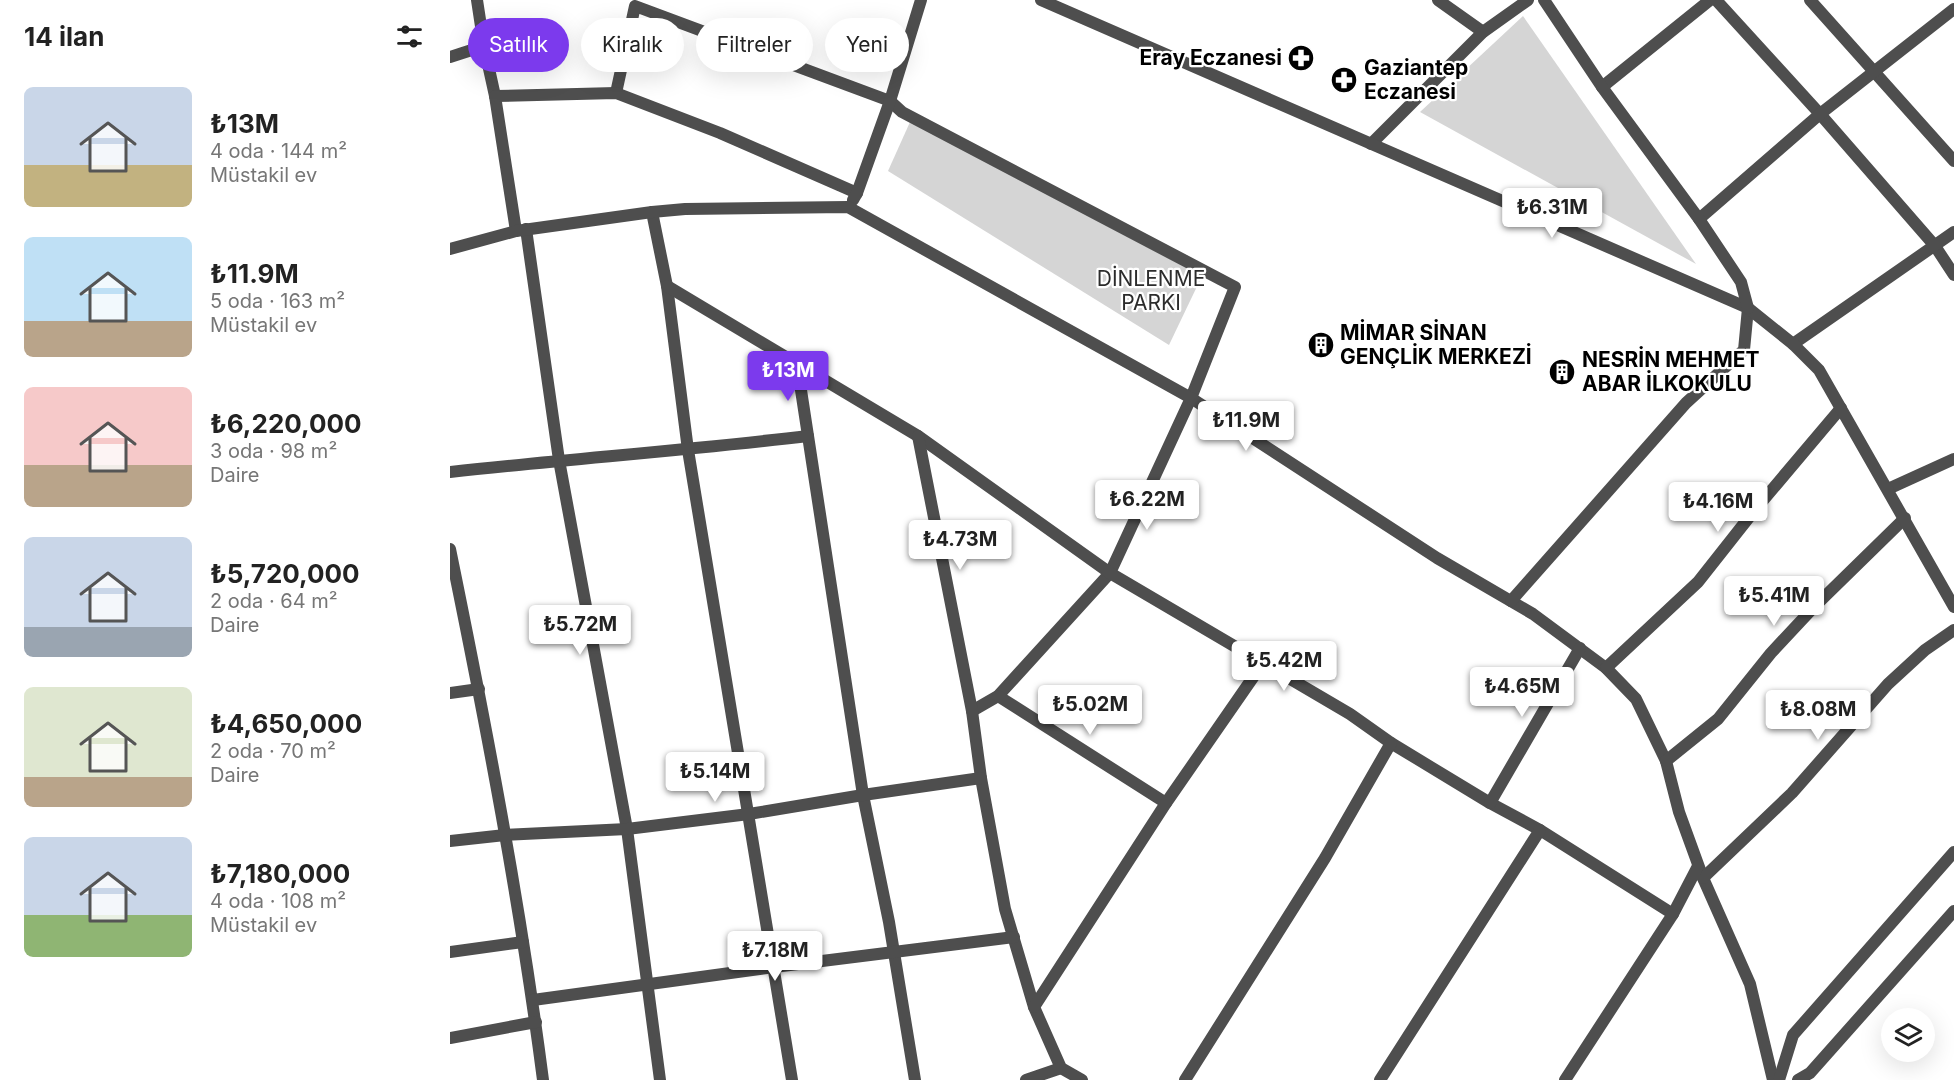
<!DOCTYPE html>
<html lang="tr">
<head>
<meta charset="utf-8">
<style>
	:root { --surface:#fff; --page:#f2f2f2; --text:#222; --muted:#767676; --accent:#7c3aed }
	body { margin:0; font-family:Inter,sans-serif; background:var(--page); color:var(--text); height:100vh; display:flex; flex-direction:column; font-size:22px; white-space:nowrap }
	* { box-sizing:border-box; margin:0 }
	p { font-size:20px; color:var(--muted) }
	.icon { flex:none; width:33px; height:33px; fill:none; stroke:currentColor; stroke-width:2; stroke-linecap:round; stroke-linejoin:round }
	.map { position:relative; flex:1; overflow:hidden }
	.side { display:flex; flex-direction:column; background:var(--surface); width:450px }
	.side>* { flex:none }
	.guide { position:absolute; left:18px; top:18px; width:570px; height:54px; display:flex; gap:12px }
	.controls { position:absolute; left:1431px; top:1008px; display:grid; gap:12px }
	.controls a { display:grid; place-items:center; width:54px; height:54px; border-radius:50%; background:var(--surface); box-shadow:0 6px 24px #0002; font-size:30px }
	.price { position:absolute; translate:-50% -51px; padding:0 14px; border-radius:6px; background:#fff; color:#222; font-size:20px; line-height:39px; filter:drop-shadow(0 2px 3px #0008) }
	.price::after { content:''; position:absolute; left:50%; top:36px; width:18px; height:14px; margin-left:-9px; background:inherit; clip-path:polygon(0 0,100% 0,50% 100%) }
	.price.on { background:var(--accent); color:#fff }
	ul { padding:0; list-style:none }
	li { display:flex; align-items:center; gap:18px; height:150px; padding:0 24px }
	li span { display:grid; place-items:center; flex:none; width:168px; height:120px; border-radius:9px; color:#555 }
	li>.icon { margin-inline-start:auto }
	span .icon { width:72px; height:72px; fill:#fffc; stroke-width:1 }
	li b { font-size:26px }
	h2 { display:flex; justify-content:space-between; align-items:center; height:72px; padding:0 24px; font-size:26px }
	.chip { padding:0 21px; border-radius:27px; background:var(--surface); box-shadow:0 6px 24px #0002; font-size:21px; line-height:54px }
	.chip.on { background:var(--accent); color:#fff }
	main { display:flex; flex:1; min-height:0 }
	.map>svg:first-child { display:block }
</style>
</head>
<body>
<main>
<section class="side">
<h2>14 ilan<svg class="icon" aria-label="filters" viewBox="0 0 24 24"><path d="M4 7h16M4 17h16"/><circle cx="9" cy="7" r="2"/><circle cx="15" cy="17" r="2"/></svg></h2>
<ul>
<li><span style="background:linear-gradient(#c9d6e8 65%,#c2b280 0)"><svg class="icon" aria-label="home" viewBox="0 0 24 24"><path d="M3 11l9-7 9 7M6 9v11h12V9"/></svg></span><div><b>₺13M</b><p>4 oda · 144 m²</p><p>Müstakil ev</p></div></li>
<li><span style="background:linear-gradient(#bfe0f5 70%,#b9a48a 0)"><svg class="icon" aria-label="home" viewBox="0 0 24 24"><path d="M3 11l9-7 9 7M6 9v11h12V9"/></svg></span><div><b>₺11.9M</b><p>5 oda · 163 m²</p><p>Müstakil ev</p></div></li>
<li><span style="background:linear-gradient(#f6c9c9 65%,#b9a48a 0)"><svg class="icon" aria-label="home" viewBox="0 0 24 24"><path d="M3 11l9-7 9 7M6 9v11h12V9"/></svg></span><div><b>₺6,220,000</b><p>3 oda · 98 m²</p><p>Daire</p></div></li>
<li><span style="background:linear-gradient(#c9d6e8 75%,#9aa5b1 0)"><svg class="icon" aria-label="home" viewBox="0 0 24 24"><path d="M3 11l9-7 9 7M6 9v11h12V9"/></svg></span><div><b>₺5,720,000</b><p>2 oda · 64 m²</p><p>Daire</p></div></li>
<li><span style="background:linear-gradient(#dfe7d0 75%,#b9a48a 0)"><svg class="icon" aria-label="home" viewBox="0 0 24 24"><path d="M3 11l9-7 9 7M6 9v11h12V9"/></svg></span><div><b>₺4,650,000</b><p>2 oda · 70 m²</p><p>Daire</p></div></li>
<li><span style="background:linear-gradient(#c9d6e8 65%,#8fb573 0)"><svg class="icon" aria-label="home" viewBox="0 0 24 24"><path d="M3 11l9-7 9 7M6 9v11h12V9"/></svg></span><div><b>₺7,180,000</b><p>4 oda · 108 m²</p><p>Müstakil ev</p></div></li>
</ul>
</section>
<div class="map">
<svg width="1504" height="1080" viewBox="0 0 1504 1080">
	<rect width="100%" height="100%" fill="#fff"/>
	<g fill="#d5d5d5">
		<polygon points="1073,16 1246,264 970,112"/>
		<polygon points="460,122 752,276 719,345 438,171"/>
	</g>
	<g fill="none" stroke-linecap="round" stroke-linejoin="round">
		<g stroke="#4e4e4e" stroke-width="12">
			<polyline points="27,0 34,46 45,96 66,231"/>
			<polyline points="988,0 1033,32"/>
			<polyline points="1266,0 1370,114 1485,246 1504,275"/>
			<polyline points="1360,0 1504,161"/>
			<polyline points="0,57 34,46"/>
			<polyline points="1152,87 1260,0"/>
			<polyline points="166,93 185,6 440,101 452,112 785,287 741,398 660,573 548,696 522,711"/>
			<polyline points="45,96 166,93 270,133 407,193"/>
			<polyline points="921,144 1033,32 1078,0"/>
			<polyline points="403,200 407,193 440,101 471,0"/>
			<polyline points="202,212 217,286 238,450 342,1080"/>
			<polyline points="1249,219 1370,114 1504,9"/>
			<polyline points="76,229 109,460 177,829 210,1080"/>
			<polyline points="0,249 66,231 202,212 235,209 398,207 741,398 987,558 1083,614 1156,668 1186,699 1216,761 1229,812 1253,878 1300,984 1323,1080"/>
			<polyline points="217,286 468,436 660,573 900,714 941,743 1040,803 1090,830 1223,914"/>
			<polyline points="1343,344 1504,232"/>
			<polyline points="347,364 413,795 439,922 465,1080"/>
			<polyline points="468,436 522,711 531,778 555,909 584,1007 611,1068 632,1080"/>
			<path d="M0,472C119,459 239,450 358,436"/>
			<polyline points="1438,489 1504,459"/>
			<path d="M0,549C36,725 70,902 93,1080"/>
			<polyline points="1061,601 1236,403 1294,350 1298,308"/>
			<polyline points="1156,668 1248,582 1304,511 1391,408"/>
			<polyline points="0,693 29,689"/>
			<polyline points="548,696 716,803"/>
			<polyline points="1216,761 1268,719 1321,653 1364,607 1455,518"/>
			<polyline points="1040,803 1130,648"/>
			<polyline points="0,841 55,835 177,829 299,814 413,795 531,778"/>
			<polyline points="1253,878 1342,793 1438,684 1475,650 1504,630"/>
			<polyline points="0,952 73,942"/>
			<polyline points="83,1000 324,967 564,937"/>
			<polyline points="584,1007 716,803 813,663"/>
			<polyline points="0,1038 86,1022"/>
			<polyline points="576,1080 611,1068"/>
			<polyline points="735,1080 875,858 941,743"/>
			<polyline points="930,1080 1090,830"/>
			<polyline points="1115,1080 1223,914 1248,866"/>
		</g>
		<g stroke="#4e4e4e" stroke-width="12">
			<polyline points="591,0 1298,308 1343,344 1369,370 1504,607"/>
			<polyline points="1094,0 1152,87 1249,219 1291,282 1298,308"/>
			<polyline points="1329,1080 1343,1035 1504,852"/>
			<polyline points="1348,1080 1360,1073 1504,911"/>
		</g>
	</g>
	<defs>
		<symbol id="pharmacy-disc" viewBox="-11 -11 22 22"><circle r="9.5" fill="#000" stroke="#fff"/><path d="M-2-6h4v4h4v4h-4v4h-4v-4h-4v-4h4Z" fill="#fff"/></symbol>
		<symbol id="building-disc" viewBox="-11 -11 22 22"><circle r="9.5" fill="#000" stroke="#fff"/><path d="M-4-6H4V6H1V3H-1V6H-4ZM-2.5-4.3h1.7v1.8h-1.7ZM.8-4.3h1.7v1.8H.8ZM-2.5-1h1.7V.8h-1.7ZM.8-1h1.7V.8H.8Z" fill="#fff"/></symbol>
	</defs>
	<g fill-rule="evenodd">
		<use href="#pharmacy-disc" x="836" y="43" width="30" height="30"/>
		<use href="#pharmacy-disc" x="879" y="65" width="30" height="30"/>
		<use href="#building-disc" x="856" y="330" width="30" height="30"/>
		<use href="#building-disc" x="1097" y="357" width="30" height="30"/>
	</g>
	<g text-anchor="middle" stroke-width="4.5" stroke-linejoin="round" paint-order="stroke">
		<g font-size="21" font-weight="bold" fill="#000" stroke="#fff" text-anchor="start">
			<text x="832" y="65" text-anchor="end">Eray Eczanesi</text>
			<text x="914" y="75">Gaziantep<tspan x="914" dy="24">Eczanesi</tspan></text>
			<text x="890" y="340">MİMAR SİNAN<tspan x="890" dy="24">GENÇLİK MERKEZİ</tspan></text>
			<text x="1132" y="367">NESRİN MEHMET<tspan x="1132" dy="24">ABAR İLKOKULU</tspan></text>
		</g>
		<g font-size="21" fill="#2c2c2c" stroke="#fff">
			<text x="701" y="286">DİNLENME<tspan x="701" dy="24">PARKI</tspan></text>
		</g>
	</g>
</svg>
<div class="controls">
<a><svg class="icon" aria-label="layers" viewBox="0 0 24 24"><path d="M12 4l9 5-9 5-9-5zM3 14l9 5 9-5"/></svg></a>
</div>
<b class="price" style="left:1102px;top:239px">₺6.31M</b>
<b class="price on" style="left:338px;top:402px">₺13M</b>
<b class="price" style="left:796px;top:452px">₺11.9M</b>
<b class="price" style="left:697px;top:531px">₺6.22M</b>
<b class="price" style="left:1268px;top:533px">₺4.16M</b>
<b class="price" style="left:510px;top:571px">₺4.73M</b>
<b class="price" style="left:1324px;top:627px">₺5.41M</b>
<b class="price" style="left:130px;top:656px">₺5.72M</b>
<b class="price" style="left:834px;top:692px">₺5.42M</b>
<b class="price" style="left:1072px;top:718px">₺4.65M</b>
<b class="price" style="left:640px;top:736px">₺5.02M</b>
<b class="price" style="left:1368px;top:741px">₺8.08M</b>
<b class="price" style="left:265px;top:803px">₺5.14M</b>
<b class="price" style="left:325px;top:982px">₺7.18M</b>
<div class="guide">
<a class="chip on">Satılık</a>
<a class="chip">Kiralık</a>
<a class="chip">Filtreler</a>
<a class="chip">Yeni</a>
</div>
</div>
</main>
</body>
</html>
